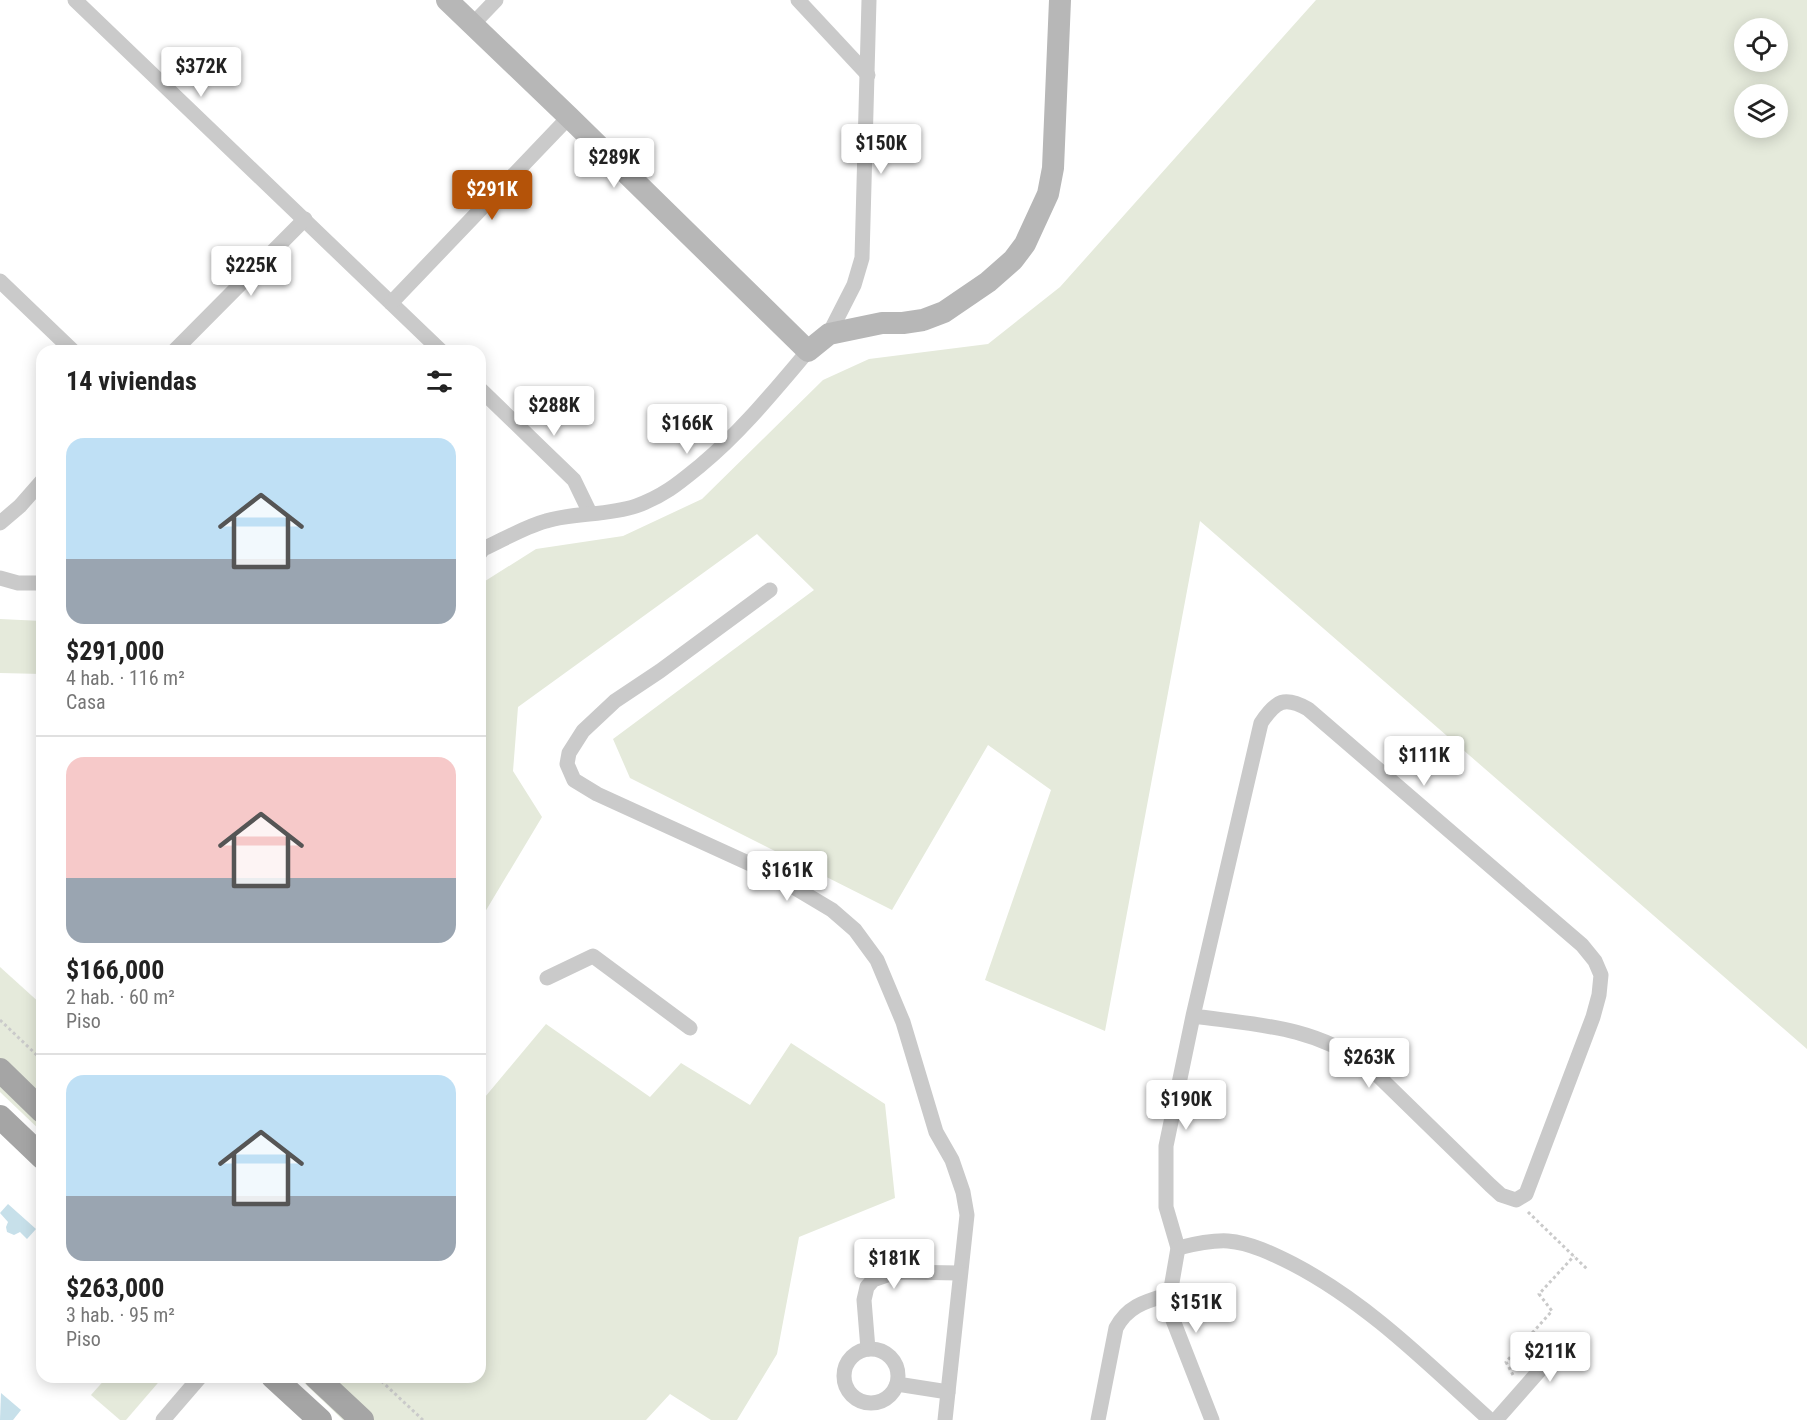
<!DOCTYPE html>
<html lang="es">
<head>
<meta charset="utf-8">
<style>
	:root { --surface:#fff; --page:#f2f2f2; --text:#222; --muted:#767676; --line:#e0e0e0; --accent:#b45309 }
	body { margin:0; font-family:"Roboto Condensed",sans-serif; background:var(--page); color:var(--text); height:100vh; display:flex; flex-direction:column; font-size:22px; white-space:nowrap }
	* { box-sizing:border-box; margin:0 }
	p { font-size:20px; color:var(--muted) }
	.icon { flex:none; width:33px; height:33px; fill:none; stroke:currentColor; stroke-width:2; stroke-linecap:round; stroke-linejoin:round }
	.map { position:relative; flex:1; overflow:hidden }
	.details { position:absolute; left:36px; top:345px; width:450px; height:1038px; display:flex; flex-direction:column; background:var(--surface); border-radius:18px; box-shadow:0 3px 15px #0003 }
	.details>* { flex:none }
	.fabs { position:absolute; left:1734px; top:18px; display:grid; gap:12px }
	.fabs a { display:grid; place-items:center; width:54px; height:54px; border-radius:50%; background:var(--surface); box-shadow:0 3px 15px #0003; font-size:30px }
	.price { position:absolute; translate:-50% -51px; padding:0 14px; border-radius:6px; background:#fff; color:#222; font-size:20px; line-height:39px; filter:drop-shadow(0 2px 3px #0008) }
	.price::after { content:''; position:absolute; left:50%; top:36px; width:18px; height:14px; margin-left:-9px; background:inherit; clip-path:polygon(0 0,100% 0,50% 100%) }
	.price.on { background:var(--accent); color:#fff }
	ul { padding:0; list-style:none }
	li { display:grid; align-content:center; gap:12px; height:318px; padding:0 30px }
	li+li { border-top:2px solid var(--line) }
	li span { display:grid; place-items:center; height:186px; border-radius:18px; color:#555 }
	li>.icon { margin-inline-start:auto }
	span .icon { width:108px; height:108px; fill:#fffc; stroke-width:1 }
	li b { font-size:26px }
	h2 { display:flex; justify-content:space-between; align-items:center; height:72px; padding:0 30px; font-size:26px }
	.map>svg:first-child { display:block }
</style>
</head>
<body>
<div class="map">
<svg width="1807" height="1420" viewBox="0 0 1807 1420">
	<rect width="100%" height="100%" fill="#fff"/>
	<g fill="#e5eadb" fill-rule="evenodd">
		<path d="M1316,0H1807V1049L1200,521L1105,1031L985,980L1051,790L988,745L892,910L630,778L613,739L814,590L757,534L518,707L513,771L542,817L482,917L480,916V586L482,583L536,549L623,536L702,499L823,380L869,359L988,344L1060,287ZM1778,28V62H1744V28ZM1778,94V128H1744V94Z"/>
		<polygon points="0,619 42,621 42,674 0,673"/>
		<polygon points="0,967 42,1005 42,1132 0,1092"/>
		<polygon points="546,1024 650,1097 681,1063 750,1105 791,1043 885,1104 895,1198 799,1237 777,1354 737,1420 711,1420 670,1394 646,1420 343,1420 298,1377 480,1377 480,1103"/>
		<polygon points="107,1377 163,1377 126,1420 120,1420 91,1395"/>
	</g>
	<g fill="#c7e0ea">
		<polygon points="8,1204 36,1229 27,1239 20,1232 14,1235 7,1232 6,1227 8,1222 0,1213"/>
		<polygon points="1,1393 21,1410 13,1420 0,1420"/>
	</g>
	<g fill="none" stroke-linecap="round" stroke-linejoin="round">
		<g stroke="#cacaca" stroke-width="3" stroke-dasharray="3 3" stroke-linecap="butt">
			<polyline points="0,1020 42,1060"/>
			<polyline points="1528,1212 1587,1269"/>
			<polyline points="1513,1375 1506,1362 1552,1311 1539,1294 1574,1256"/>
			<polyline points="377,1377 423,1420"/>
		</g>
		<g stroke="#cacaca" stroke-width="15">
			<polyline points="75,0 441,351"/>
			<polyline points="798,0 868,75"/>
			<polyline points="473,24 496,0"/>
			<polyline points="0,281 73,351"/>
			<polyline points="391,303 569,117"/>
			<polyline points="829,334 854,285 862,258 869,0"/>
			<polyline points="174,351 305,219"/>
			<polyline points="480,389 574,480 590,513"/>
			<polyline points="0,523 20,506 42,481"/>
			<path d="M480,553L483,549C503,540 524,527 546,521C575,512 607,516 636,506C664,496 679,483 701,465C741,432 774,391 808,351"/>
			<polyline points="0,578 18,583 42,583"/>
			<polyline points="770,590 660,671 615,701 583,731 569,753 567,764 574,780 597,794 770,873 832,910 855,930 877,960 903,1022 936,1132 952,1160 963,1192 967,1215 945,1420"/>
			<polyline points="547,978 593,956 690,1028"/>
			<path d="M1193,1016C1258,1025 1312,1026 1367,1065L1490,1185L1501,1195L1516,1200L1526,1194L1593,1017L1599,995L1601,975L1595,961L1582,945L1308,709C1285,696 1276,700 1261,723L1193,1016L1166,1146V1207L1178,1248L1170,1294L1171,1315L1212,1420"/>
			<path d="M1178,1248C1194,1244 1212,1240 1228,1241C1251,1243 1273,1254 1293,1264C1368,1303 1428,1364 1490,1420"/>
			<circle cx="871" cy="1376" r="27"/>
			<polyline points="868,1349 864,1300 867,1287 873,1280 896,1272 960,1273"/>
			<polyline points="897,1384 948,1392"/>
			<polyline points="163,1420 200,1377"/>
			<path d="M1098,1420L1116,1328C1128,1305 1147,1301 1170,1294"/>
			<polyline points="1496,1420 1554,1354"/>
		</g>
		<polyline stroke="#b7b7b7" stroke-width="22" points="447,0 569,117 808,351 829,334 882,323 903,323 923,320 944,312 988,282 1013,260 1025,244 1048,194 1053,168 1060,0"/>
		<g stroke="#a5a5a5" stroke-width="24">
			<polyline points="0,1070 42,1111"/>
			<polyline points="0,1117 42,1157"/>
			<polyline points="273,1377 320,1420"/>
			<polyline points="316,1377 362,1420"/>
		</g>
	</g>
</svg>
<div class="fabs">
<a><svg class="icon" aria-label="locate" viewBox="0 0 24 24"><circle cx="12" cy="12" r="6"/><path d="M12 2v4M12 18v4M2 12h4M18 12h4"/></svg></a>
<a><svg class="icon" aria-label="layers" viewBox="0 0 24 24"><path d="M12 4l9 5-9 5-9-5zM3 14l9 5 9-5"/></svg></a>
</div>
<b class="price" style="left:201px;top:98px">$372K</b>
<b class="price" style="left:881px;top:175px">$150K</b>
<b class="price" style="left:614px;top:189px">$289K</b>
<b class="price on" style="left:492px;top:221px">$291K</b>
<b class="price" style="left:251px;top:297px">$225K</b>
<b class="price" style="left:554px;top:437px">$288K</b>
<b class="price" style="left:687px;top:455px">$166K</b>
<b class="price" style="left:1424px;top:787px">$111K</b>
<b class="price" style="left:787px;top:902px">$161K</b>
<b class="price" style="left:1369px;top:1089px">$263K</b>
<b class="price" style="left:1186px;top:1131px">$190K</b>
<b class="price" style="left:894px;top:1290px">$181K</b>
<b class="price" style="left:1196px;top:1334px">$151K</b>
<b class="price" style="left:1550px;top:1383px">$211K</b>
<section class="details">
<h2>14 viviendas<svg class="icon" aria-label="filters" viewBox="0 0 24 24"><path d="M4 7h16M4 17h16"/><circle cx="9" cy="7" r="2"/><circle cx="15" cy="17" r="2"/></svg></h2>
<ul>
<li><span style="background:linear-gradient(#bfe0f5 65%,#9aa5b1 0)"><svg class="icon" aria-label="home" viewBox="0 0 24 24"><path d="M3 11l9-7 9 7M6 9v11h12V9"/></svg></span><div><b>$291,000</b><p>4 hab. · 116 m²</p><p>Casa</p></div></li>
<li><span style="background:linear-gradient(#f6c9c9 65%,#9aa5b1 0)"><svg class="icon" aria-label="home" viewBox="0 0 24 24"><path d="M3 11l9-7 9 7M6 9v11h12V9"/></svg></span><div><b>$166,000</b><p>2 hab. · 60 m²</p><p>Piso</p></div></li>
<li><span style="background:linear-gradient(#bfe0f5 65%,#9aa5b1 0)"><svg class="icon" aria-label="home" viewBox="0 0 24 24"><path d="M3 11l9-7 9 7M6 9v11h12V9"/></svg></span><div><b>$263,000</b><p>3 hab. · 95 m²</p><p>Piso</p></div></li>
</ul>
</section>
</div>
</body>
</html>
